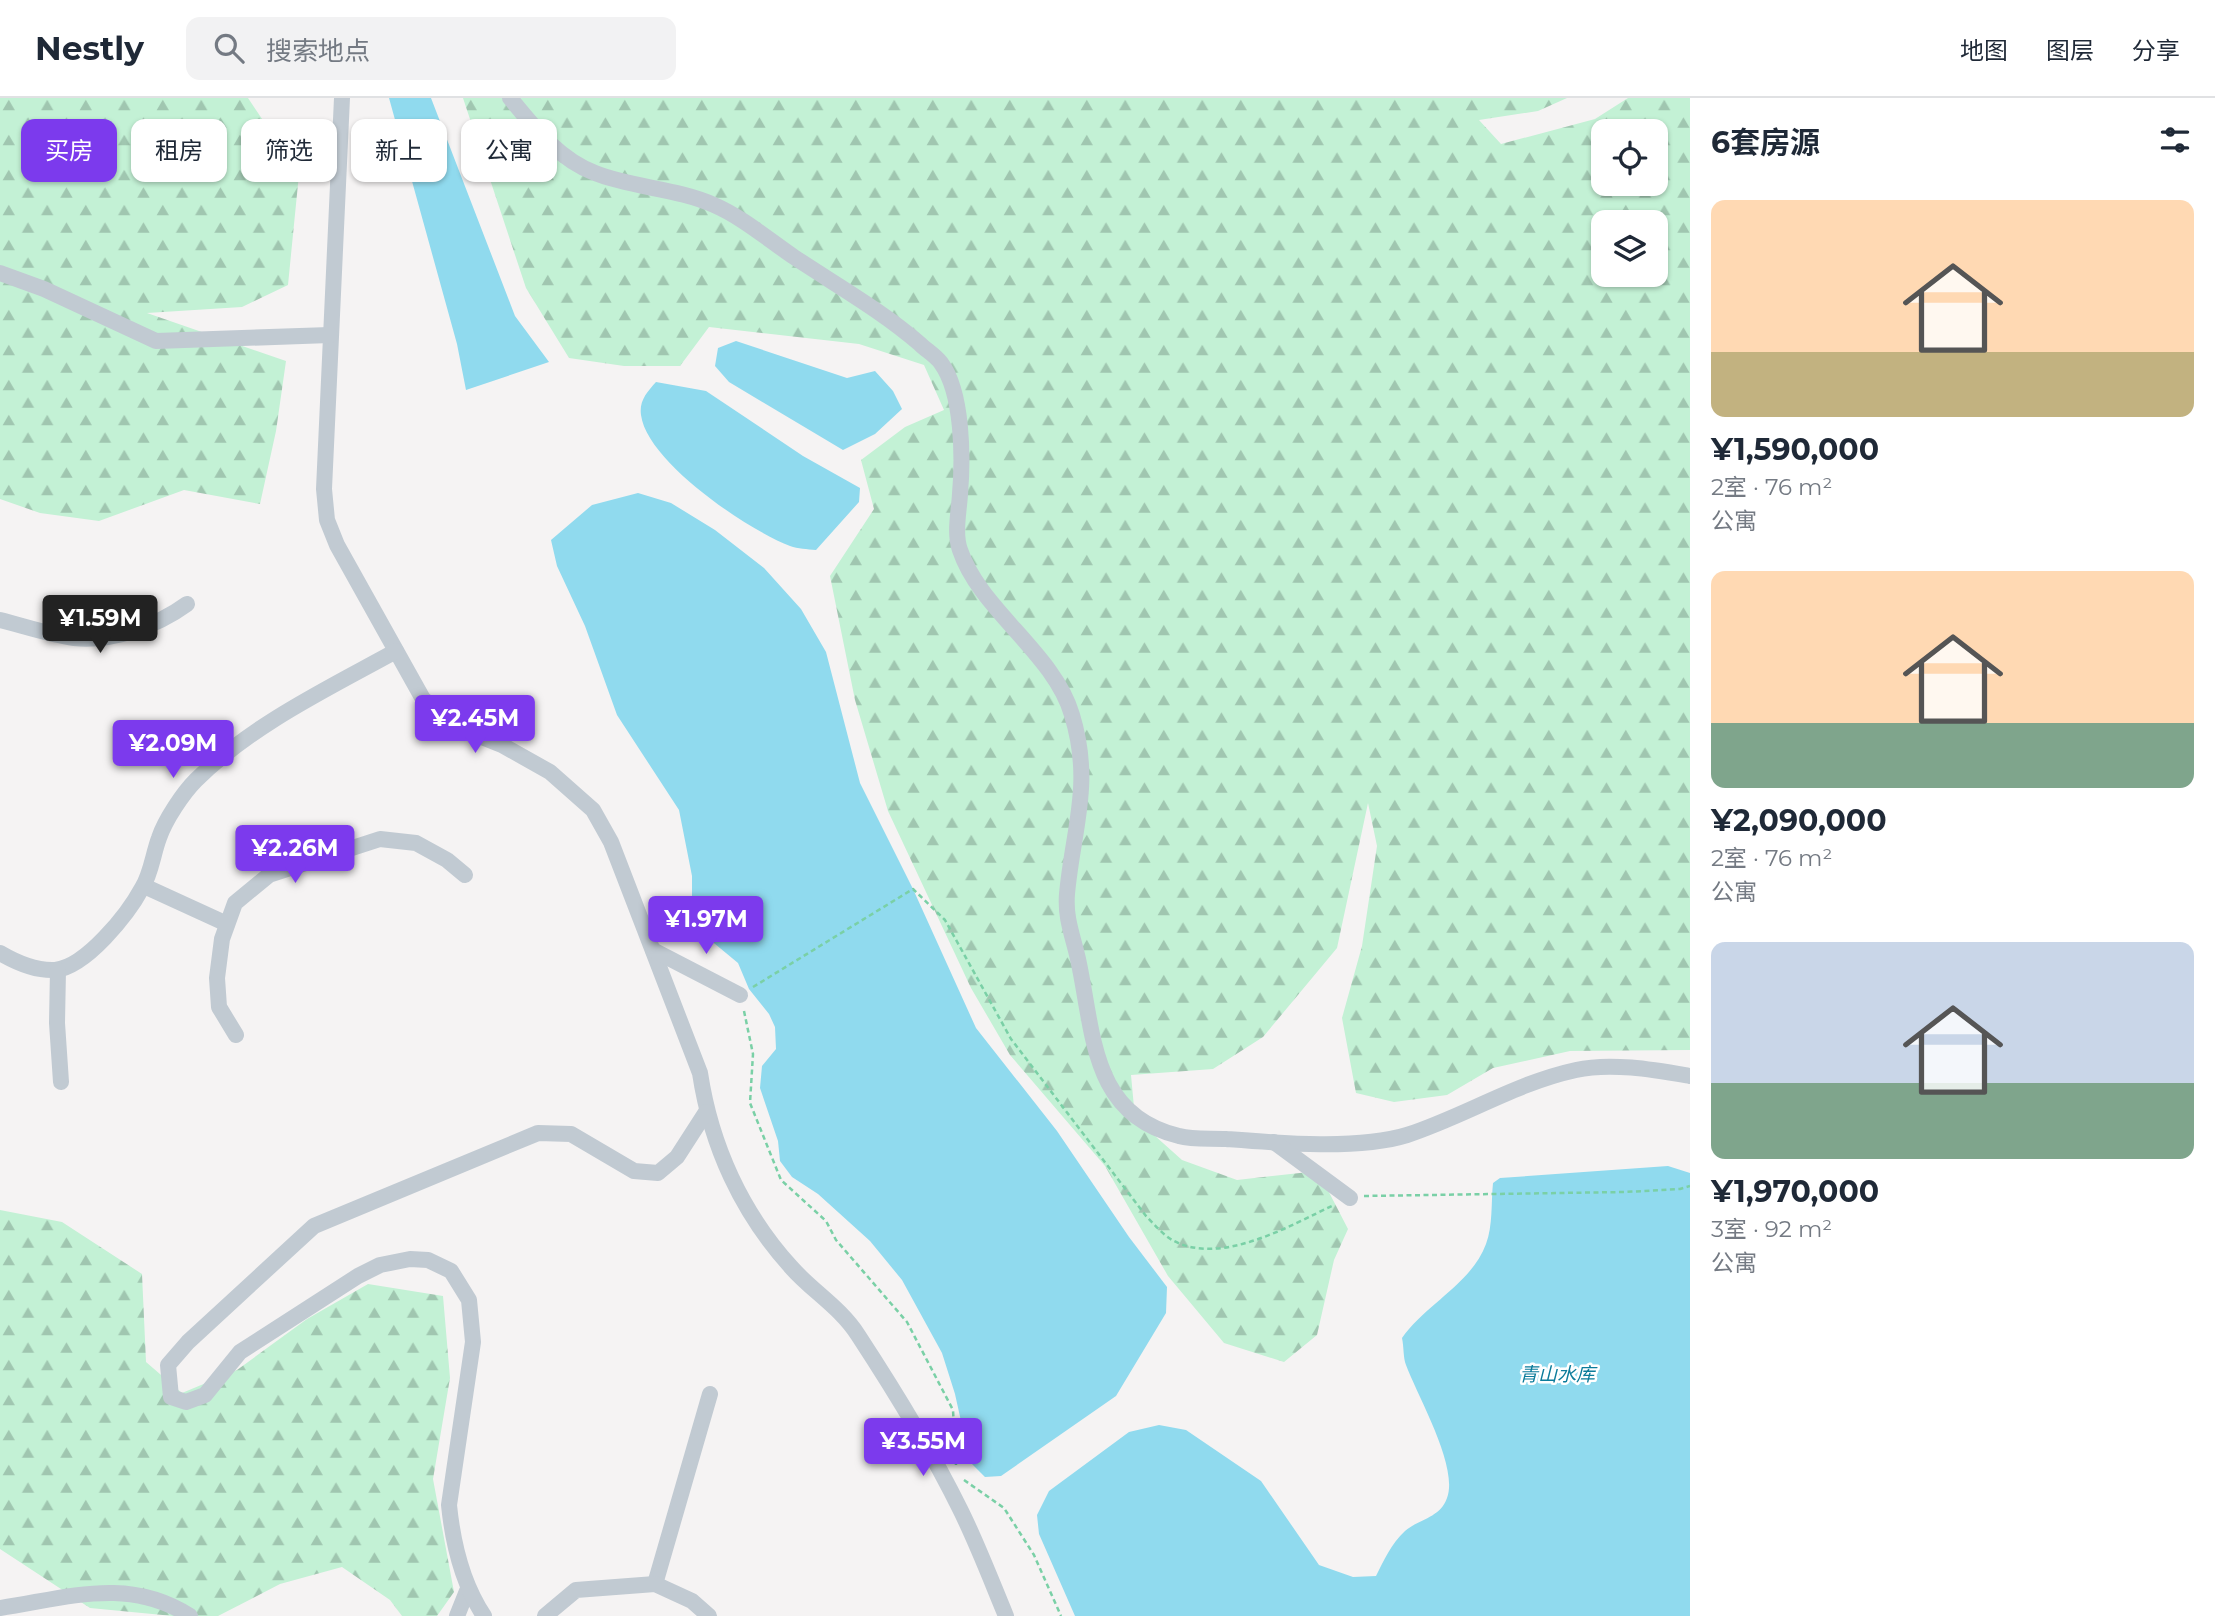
<!DOCTYPE html>
<html lang="zh">
<head>
<meta charset="utf-8">
<style>
	:root { --surface:#fff; --page:#f2f2f3; --text:#1f2937; --muted:#747a83; --line:#e0e1e3; --accent:#7c3aed }
	body { margin:0; font-family:Montserrat,"Noto Sans SC",sans-serif; background:var(--page); color:var(--text); height:100vh; display:flex; flex-direction:column; font-size:26px; white-space:nowrap }
	* { box-sizing:border-box; margin:0 }
	p { font-size:23px; color:var(--muted) }
	.icon { flex:none; width:38px; height:38px; fill:none; stroke:currentColor; stroke-width:2; stroke-linecap:round; stroke-linejoin:round }
	.map { position:relative; flex:1; overflow:hidden }
	.side { display:flex; flex-direction:column; background:var(--surface); width:525px }
	.side>* { flex:none }
	.guide { position:absolute; left:21px; top:21px; width:665px; height:63px; display:flex; gap:14px }
	.fabs { position:absolute; left:1591px; top:21px; display:grid; gap:14px }
	.fabs a { display:grid; place-items:center; width:77px; height:77px; border-radius:14px; background:var(--surface); box-shadow:0 2px 5px #0004; font-size:35px }
	.price { position:absolute; translate:-50% -60px; padding:0 16px; border-radius:7px; background:var(--accent); color:#fff; font-size:23px; line-height:46px; filter:drop-shadow(0 2px 4px #0008) }
	.price::after { content:''; position:absolute; left:50%; top:42px; width:21px; height:16px; margin-left:-10px; background:inherit; clip-path:polygon(0 0,100% 0,50% 100%) }
	.price.on { background:#222; color:#fff }
	ul { padding:0; list-style:none }
	li { display:grid; align-content:center; gap:14px; height:371px; padding:0 21px }
	li span { display:grid; place-items:center; height:217px; border-radius:14px; color:#555 }
	li>.icon { margin-inline-start:auto }
	span .icon { width:126px; height:126px; fill:#fffc; stroke-width:1 }
	li b { font-size:30px }
	h2 { display:flex; justify-content:space-between; align-items:center; height:84px; padding:0 21px; font-size:30px }
	.chip { padding:0 24px; border-radius:14px; background:var(--surface); box-shadow:0 2px 5px #0004; font-size:24px; line-height:63px }
	.chip.on { background:var(--accent); color:#fff }
	header { display:flex; align-items:center; gap:42px; box-sizing:border-box; height:98px; padding:0 35px; background:var(--surface); border-bottom:2px solid var(--line) }
	header strong { font-size:33px }
	nav { display:flex; gap:38px; margin-inline-start:auto; font-size:24px }
	.search { width:490px; height:63px; background:var(--page); display:flex; align-items:center; gap:18px; box-sizing:border-box; padding:0 24px; border-radius:14px; color:var(--muted); font-size:26px }
	main { display:flex; flex:1; min-height:0 }
	.map>svg:first-child { display:block }
</style>
</head>
<body>
<header>
<strong>Nestly</strong>
<div class="search"><svg class="icon" aria-label="search" viewBox="0 0 24 24"><circle cx="10" cy="10" r="6"/><path d="M15 15l6 6"/></svg>搜索地点</div>
<nav><a>地图</a><a>图层</a><a>分享</a></nav>
</header>
<main>
<div class="map">
<svg width="1690" height="1518" viewBox="0 0 1690 1518">
	<defs>
		<pattern id="forest-firs" width="22" height="20" patternUnits="userSpaceOnUse" patternTransform="scale(1.75)"><rect width="22" height="20" fill="#c3f1d5"/><path d="M5 1l3.5 6h-7zM16 11l3.5 6h-7z" fill="#a0c6b0"/></pattern>
	</defs>
	<rect width="100%" height="100%" fill="#f5f3f3"/>
	<g fill="url(#forest-firs)" fill-rule="evenodd">
		<polygon points="0,0 248,0 299,76 288,187 242,209 147,215 286,263 276,333 260,406 184,392 99,423 40,415 0,401"/>
		<path d="M463,0H1567L1538,13L1479,22L1501,46L1595,21L1628,0H1690V952L1570,953L1493,970L1447,997L1394,1004L1356,995L1342,920L1362,848L1377,748L1368,705L1337,850L1263,939L1213,971L1131,977L1135,1020L1182,1062L1237,1082L1318,1073L1348,1131L1334,1162L1317,1237L1284,1264L1224,1245L1168,1178L1105,1068L1010,957L971,890L888,713L855,602L830,478L874,411L861,362L905,329L944,312L924,267L859,246L709,229L680,268H624L569,260L526,190ZM1603,33H1656V86H1603ZM1603,124H1656V177H1603Z"/>
		<polygon points="0,1112 62,1124 142,1176 146,1264 182,1295 237,1272 307,1221 368,1186 443,1198 450,1280 433,1381 454,1494 437,1518 402,1518 390,1502 342,1469 280,1486 218,1518 173,1518 90,1510 0,1451"/>
	</g>
	<g fill="#90daee">
		<polygon points="389,0 431,0 515,218 549,264 466,292 457,246"/>
		<polygon points="736,243 847,280 875,273 893,293 902,311 875,336 843,352 729,284 715,268 718,250"/>
		<path d="M656,284L706,293L803,358L860,390L859,404L816,452C807,451 798,451 790,448C748,432 647,364 641,317C639,303 647,294 656,284Z"/>
		<polygon points="638,395 671,405 715,432 764,470 801,511 826,554 860,685 913,791 976,930 1057,1033 1129,1139 1167,1189 1166,1215 1116,1298 1001,1378 985,1379 970,1364 955,1296 942,1255 902,1182 870,1143 818,1096 792,1079 780,1063 778,1043 760,990 762,968 776,951 775,929 769,916 749,891 738,865 703,836 692,814 692,778 679,712 617,617 585,528 557,468 551,442 592,407"/>
		<path d="M1668,1068L1690,1075V1518H1075L1039,1436L1037,1417L1049,1393L1129,1334L1159,1327L1186,1332L1261,1383L1319,1467L1353,1479L1376,1478C1384,1462 1391,1446 1405,1433C1419,1421 1440,1420 1447,1400C1459,1369 1417,1297 1406,1267C1403,1259 1404,1249 1402,1240C1426,1206 1472,1185 1486,1146C1493,1128 1491,1104 1493,1085L1500,1080Z"/>
	</g>
	<g fill="none" stroke-linecap="round" stroke-linejoin="round">
		<g stroke="#7ad0a6" stroke-width="2.5" stroke-dasharray="5 3.5" stroke-linecap="butt">
			<path d="M753,889L913,791L945,822L1011,941L1146,1118C1154,1126 1164,1138 1174,1143C1222,1168 1291,1127 1334,1107"/>
			<polyline points="744,913 753,956 750,1005 781,1082 826,1123 836,1142 907,1224 953,1312 956,1367"/>
			<polyline points="1364,1098 1625,1094 1680,1091 1690,1088"/>
			<polyline points="964,1382 1004,1410 1034,1457 1061,1518"/>
		</g>
		<g stroke="#c1cad2" stroke-width="16">
			<path d="M342,0L324,391L327,422L337,447L423,601L457,629L502,647L550,674L593,712L611,744L700,975C711,1048 742,1115 791,1169C812,1193 840,1209 858,1237C894,1292 931,1352 960,1411C977,1445 991,1482 1006,1518"/>
			<path d="M510,0C534,29 558,61 595,75C633,90 676,90 714,107C742,119 769,142 794,159C836,187 882,213 920,246C926,252 936,258 941,265C963,295 963,360 960,396C959,414 954,435 960,452C980,512 1054,555 1072,617C1093,686 1073,730 1067,796C1065,821 1073,838 1078,861C1094,933 1090,1017 1179,1038C1193,1042 1211,1040 1226,1041C1277,1045 1359,1052 1407,1037C1465,1018 1516,985 1576,972C1611,964 1655,972 1690,978"/>
			<polyline points="0,175 44,191 156,243 330,237"/>
			<path d="M0,522C24,528 50,537 74,540C112,544 157,528 187,506"/>
			<polyline points="144,788 227,826"/>
			<polyline points="653,852 740,897"/>
			<path d="M0,855C17,865 35,873 55,872C86,869 128,816 142,790C151,776 153,756 159,740C165,722 183,695 196,682C253,626 327,591 396,553"/>
			<polyline points="58,872 57,925 61,984"/>
			<polyline points="236,937 219,909 217,880 222,841 235,805 269,777 380,741 416,745 447,762 465,777"/>
			<polyline points="1274,1044 1350,1100"/>
			<polyline points="655,1486 710,1296"/>
			<path d="M0,1510C68,1500 128,1478 190,1518"/>
			<polyline points="457,1518 467,1493"/>
			<path d="M484,1518C462,1485 453,1447 449,1407L473,1244L469,1202L451,1173L428,1162L410,1161L380,1167L358,1178L240,1254L205,1297L186,1304L171,1299L168,1267L188,1244L314,1128L538,1035L571,1036L634,1073L658,1075L677,1059L706,1014"/>
			<polyline points="545,1518 576,1492 655,1486 692,1503 709,1518"/>
		</g>
	</g>
	<g text-anchor="middle" stroke-width="5" stroke-linejoin="round" paint-order="stroke">
		<g font-size="19" font-style="italic" fill="#0c7c9b" stroke="#fff">
			<text x="1557" y="1283">青山水库</text>
		</g>
	</g>
</svg>
<div class="fabs">
<a><svg class="icon" aria-label="locate" viewBox="0 0 24 24"><circle cx="12" cy="12" r="6"/><path d="M12 2v4M12 18v4M2 12h4M18 12h4"/></svg></a>
<a><svg class="icon" aria-label="layers" viewBox="0 0 24 24"><path d="M12 4l9 5-9 5-9-5zM3 14l9 5 9-5"/></svg></a>
</div>
<b class="price on" style="left:100px;top:557px">¥1.59M</b>
<b class="price" style="left:475px;top:657px">¥2.45M</b>
<b class="price" style="left:173px;top:682px">¥2.09M</b>
<b class="price" style="left:295px;top:787px">¥2.26M</b>
<b class="price" style="left:706px;top:858px">¥1.97M</b>
<b class="price" style="left:923px;top:1380px">¥3.55M</b>
<div class="guide">
<a class="chip on">买房</a>
<a class="chip">租房</a>
<a class="chip">筛选</a>
<a class="chip">新上</a>
<a class="chip">公寓</a>
</div>
</div>
<section class="side">
<h2>6套房源<svg class="icon" aria-label="filters" viewBox="0 0 24 24"><path d="M4 7h16M4 17h16"/><circle cx="9" cy="7" r="2"/><circle cx="15" cy="17" r="2"/></svg></h2>
<ul>
<li><span style="background:linear-gradient(#ffd9b3 70%,#c2b280 0)"><svg class="icon" aria-label="home" viewBox="0 0 24 24"><path d="M3 11l9-7 9 7M6 9v11h12V9"/></svg></span><div><b>¥1,590,000</b><p>2室 · 76 m²</p><p>公寓</p></div></li>
<li><span style="background:linear-gradient(#ffd9b3 70%,#7fa58c 0)"><svg class="icon" aria-label="home" viewBox="0 0 24 24"><path d="M3 11l9-7 9 7M6 9v11h12V9"/></svg></span><div><b>¥2,090,000</b><p>2室 · 76 m²</p><p>公寓</p></div></li>
<li><span style="background:linear-gradient(#c9d6e8 65%,#7fa58c 0)"><svg class="icon" aria-label="home" viewBox="0 0 24 24"><path d="M3 11l9-7 9 7M6 9v11h12V9"/></svg></span><div><b>¥1,970,000</b><p>3室 · 92 m²</p><p>公寓</p></div></li>
</ul>
</section>
</main>
</body>
</html>
